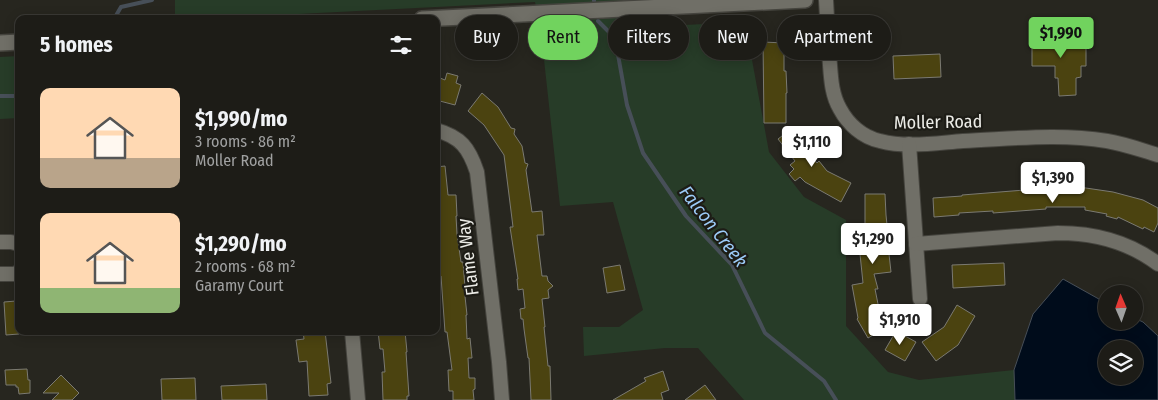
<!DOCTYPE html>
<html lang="en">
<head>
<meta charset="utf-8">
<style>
	:root { --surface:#1d1c17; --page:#252520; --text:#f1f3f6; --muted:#a0a1a1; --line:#3b3a36; --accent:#71d35e }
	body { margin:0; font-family:"Fira Sans Condensed",sans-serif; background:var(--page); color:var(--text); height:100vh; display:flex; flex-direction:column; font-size:19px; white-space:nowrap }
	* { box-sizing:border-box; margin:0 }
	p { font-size:16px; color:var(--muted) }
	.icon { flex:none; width:28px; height:28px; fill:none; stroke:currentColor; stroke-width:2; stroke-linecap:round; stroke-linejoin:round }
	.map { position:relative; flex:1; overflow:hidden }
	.drawer { position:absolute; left:15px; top:15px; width:425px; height:320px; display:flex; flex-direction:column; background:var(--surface); border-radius:10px; box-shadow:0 2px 12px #0003,0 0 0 1px var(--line) }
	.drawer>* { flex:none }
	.guide { position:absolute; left:455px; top:15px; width:475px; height:45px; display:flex; gap:10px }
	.needle { width:32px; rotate:358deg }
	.buttons { position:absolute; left:1098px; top:285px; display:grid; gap:10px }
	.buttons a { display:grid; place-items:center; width:45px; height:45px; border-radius:50%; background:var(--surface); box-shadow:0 2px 12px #0003,0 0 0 1px var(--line); font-size:25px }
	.price { position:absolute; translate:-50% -42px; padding:0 11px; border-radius:5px; background:#fff; color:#222; font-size:16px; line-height:32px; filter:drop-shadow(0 1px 2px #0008) }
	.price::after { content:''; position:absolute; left:50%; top:30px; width:15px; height:11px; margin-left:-8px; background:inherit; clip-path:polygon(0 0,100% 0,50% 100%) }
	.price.active { background:var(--accent); color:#111 }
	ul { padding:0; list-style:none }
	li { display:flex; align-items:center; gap:15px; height:125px; padding:0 25px }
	li span { display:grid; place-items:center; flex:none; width:140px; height:100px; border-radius:10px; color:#555 }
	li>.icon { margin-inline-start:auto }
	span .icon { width:60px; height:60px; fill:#fffc; stroke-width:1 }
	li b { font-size:21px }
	h2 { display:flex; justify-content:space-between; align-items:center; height:60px; padding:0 25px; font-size:21px }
	.tag { padding:0 18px; border-radius:22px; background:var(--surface); box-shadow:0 2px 12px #0003,0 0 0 1px var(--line); font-size:18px; line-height:45px }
	.tag.active { background:var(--accent); color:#111 }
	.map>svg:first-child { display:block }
</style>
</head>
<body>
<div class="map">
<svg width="1158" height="400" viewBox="0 0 1158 400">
	<rect width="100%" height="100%" fill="#27261f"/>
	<g fill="#273c28">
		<polygon points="175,0 663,0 664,26 745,22 769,152 804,197 846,220 846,326 888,372 919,380 1014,370 1015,400 744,400 698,348 665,348 584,356 583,327 619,327 643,310 613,202 560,206 541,32 535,2 201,19 175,19"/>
		<polygon points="19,56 19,118 0,119 0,57"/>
	</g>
	<path fill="#000c1b" stroke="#474f58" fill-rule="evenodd" d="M1063,279L1106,303V321H1134V318L1143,322L1158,336V400H1015L1014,370L1033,314ZM1106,349H1134V376H1106Z"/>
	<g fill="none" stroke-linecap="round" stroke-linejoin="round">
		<g stroke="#474f58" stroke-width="4">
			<polyline points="594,0 594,1"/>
			<polyline points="114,19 121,7 152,0"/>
			<polyline points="598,21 615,38 627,105 643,153 686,216 732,265 765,333 824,381 836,400"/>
			<polyline points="0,96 19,96"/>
		</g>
	</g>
	<g fill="#4b4310" stroke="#7b7a72">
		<polygon points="1032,36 1086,36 1086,66 1081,66 1081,77 1076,78 1076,95 1059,96 1058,78 1055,78 1055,66 1032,66"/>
		<polygon points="763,42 784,43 784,71 786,71 787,93 786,93 786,123 764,123"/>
		<polygon points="940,54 941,77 894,79 893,56"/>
		<polygon points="447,73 458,76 456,83 461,85 455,105 436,100 436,92 440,78 445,80"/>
		<polygon points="482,93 498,107 511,128 515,129 514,134 522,146 525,163 528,164 526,170 532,212 542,211 544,235 537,235 542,276 547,276 548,281 553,286 548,290 549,298 542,299 545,327 544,327 548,366 550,366 551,400 531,400 529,358 528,358 524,329 523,319 521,319 520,309 525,308 523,289 518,290 517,279 518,279 510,227 513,227 504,155 484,125 468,111"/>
		<polygon points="791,129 798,136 800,135 807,143 802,146 817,163 819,161 827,171 851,183 841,202 805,182 800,177 795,181 789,174 794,169 790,165 795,161 778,139"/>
		<polygon points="445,166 448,195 456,195 457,216 456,216 457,234 461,262 463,262 465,287 464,287 467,315 466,315 467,339 470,338 472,358 468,358 469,378 475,378 475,389 473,390 474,400 453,400 453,391 449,391 448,370 452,370 447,332 445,332 441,276 436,276 436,253 440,253 436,219 436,167"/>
		<polygon points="1050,187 1079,187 1113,192 1143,200 1158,208 1158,223 1154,232 1144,227 1143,229 1118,217 1117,219 1106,216 1107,214 1085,210 1085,207 1046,207 1046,209 993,213 993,211 959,213 959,215 934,217 933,198 962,196 962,195 1050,188"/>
		<polygon points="865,194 885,194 886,215 889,245 888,245 891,272 874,274 878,289 875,289 881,319 884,317 890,325 868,338 857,319 858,318 852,285 863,283 860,254 866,254 863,225 865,224"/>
		<polygon points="1004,263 1005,285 953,288 952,265"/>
		<polygon points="620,265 625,290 607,293 603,268"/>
		<polygon points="16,301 17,309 19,308 19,334 6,335 4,302"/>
		<polygon points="957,305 975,316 958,345 936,361 922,342 944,327"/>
		<polygon points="303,331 325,331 331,383 327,384 328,395 309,396 307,361 299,362 296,340 304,339"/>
		<polygon points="378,331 405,331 407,352 406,352 409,396 407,396 407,400 383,400 382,372 385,372 383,349 380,349"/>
		<polygon points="896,331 916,342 905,361 885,350"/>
		<polygon points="27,369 28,380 30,380 30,393 19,394 18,387 16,387 16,385 6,385 5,370"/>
		<polygon points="663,371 669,390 661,393 663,400 613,400 646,381 644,378"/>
		<polygon points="61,375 79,393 72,400 52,400 59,393 43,393"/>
		<polygon points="195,378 196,400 162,400 161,379"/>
		<polygon points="266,384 267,400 222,400 221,386"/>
		<polygon points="705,385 716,400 685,400"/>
	</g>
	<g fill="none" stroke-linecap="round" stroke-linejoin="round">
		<defs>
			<g id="street">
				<path d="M826,0C827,18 828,35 829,53C831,72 830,92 840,109C848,124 862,137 880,141C906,148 936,143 963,141C1011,139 1059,133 1107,141C1125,144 1141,150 1158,155"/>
				<path d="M436,130C461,137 469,148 477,172L499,362L502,400"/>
				<polyline points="909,144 920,299"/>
				<polyline points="0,242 11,242 19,244"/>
				<path d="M916,244L1058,233C1095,233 1129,242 1158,264"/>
				<polyline points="0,274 14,274 19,272"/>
				<polyline points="352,331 358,400"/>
			</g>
			<g id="secondary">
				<polyline points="422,19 805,0"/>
				<polyline points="0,43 19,42"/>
			</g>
		</defs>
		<use href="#street" stroke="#45443e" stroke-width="16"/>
		<use href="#secondary" stroke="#45443e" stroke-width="18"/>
		<use href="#street" stroke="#706f67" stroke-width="14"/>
		<use href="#secondary" stroke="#706f67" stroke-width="15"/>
	</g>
	<g text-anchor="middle" stroke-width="4.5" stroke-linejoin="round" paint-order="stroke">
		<g font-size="18" fill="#ecece7" stroke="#1d1c16">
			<text transform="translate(938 122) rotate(-1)" y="6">Moller Road</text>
			<text transform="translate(468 257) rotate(-97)" y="6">Flame Way</text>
		</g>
		<g font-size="19" font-style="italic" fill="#9ccbf7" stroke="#1d1c16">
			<text transform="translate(714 226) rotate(52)" y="7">Falcon Creek</text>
		</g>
	</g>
</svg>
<div class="buttons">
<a><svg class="needle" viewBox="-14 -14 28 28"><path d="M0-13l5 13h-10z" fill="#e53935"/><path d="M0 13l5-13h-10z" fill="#a0a1a1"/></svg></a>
<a><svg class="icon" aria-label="layers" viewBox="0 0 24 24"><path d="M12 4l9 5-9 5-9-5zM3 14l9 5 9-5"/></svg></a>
</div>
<b class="price active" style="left:1061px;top:59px">$1,990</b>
<b class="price" style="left:812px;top:168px">$1,110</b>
<b class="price" style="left:1053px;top:204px">$1,390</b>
<b class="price" style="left:873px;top:265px">$1,290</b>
<b class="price" style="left:900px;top:346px">$1,910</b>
<div class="guide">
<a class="tag">Buy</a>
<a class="tag active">Rent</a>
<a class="tag">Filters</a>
<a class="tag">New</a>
<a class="tag">Apartment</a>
</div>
<section class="drawer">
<h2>5 homes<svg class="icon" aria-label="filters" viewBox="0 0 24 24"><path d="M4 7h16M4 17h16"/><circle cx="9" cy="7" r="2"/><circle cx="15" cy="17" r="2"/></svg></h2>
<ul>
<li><span style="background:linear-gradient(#ffd9b3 70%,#b9a48a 0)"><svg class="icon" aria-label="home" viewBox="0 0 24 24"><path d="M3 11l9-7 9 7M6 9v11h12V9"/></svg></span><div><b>$1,990/mo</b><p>3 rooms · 86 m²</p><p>Moller Road</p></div></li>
<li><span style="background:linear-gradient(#ffd9b3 75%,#8fb573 0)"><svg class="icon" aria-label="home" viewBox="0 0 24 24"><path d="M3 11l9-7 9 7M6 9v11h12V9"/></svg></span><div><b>$1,290/mo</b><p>2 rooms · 68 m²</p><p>Garamy Court</p></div></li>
</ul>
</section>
</div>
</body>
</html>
